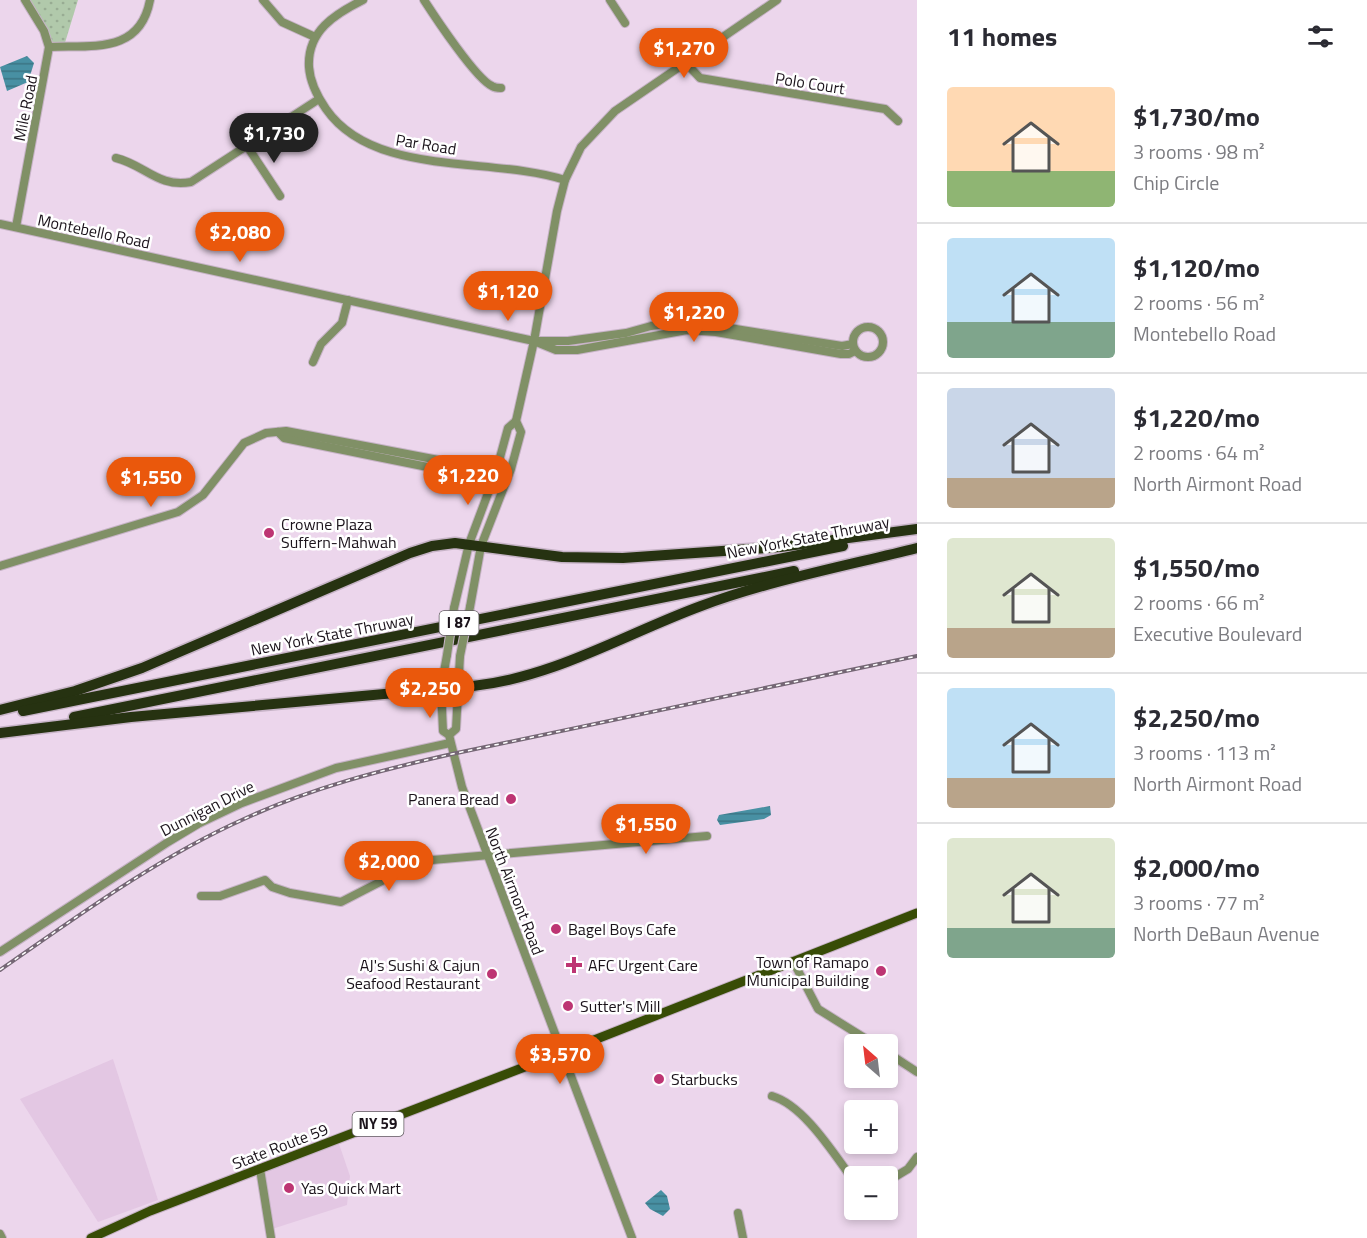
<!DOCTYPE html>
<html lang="en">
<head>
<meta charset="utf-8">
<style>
	:root { --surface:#fff; --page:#f2f2f3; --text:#2b2b33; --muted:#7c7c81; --line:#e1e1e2; --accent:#ea580c }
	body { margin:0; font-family:"Titillium Web",sans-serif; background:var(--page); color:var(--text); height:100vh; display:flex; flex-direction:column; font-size:22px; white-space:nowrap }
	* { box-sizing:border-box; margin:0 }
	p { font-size:20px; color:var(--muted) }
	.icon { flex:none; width:33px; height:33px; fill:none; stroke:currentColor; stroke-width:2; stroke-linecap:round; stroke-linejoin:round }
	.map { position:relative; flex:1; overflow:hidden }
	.drawer { display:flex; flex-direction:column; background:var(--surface); width:450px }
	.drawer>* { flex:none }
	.needle { width:39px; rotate:332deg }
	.tools { position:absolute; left:844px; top:1034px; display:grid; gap:12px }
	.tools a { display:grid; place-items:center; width:54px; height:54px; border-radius:6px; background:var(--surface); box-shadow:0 3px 9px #0003; font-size:30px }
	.price { position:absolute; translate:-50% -51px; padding:0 14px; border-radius:21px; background:var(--accent); color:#fff; font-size:20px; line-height:39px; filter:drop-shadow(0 2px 3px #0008) }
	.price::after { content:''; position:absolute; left:50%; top:36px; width:18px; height:14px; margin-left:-9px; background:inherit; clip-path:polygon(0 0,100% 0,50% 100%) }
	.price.current { background:#222; color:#fff }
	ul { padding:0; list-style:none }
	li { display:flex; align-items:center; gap:18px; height:150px; padding:0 30px }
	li+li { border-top:2px solid var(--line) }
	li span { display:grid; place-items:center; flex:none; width:168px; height:120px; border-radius:6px; color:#555 }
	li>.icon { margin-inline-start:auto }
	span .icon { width:72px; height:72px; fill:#fffc; stroke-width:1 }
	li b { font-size:26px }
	h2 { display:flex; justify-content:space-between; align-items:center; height:72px; padding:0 30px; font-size:26px }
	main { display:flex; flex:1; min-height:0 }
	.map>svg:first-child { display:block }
</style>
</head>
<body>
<main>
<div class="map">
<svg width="917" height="1238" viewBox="0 0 917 1238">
	<defs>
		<pattern id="grass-dots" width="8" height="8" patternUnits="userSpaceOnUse" patternTransform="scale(1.5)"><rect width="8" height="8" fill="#b1c9ab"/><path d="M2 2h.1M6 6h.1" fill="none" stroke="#98ac93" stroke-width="1.8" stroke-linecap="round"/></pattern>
		<pattern id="water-rules" width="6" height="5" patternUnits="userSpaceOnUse" patternTransform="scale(1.5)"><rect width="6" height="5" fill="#4890a3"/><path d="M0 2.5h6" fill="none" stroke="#3b7484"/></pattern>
	</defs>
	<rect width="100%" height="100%" fill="#ecd6ec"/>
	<g fill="#e3c7e3">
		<polygon points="113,1059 158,1200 98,1222 20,1099"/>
		<polygon points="339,1144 350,1176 347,1205 272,1229 264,1172"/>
	</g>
	<polygon fill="url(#grass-dots)" points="26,0 78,0 64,46 49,47"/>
	<g fill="url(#water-rules)">
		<polygon points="27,56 34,63 28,82 7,91 0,67"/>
		<polygon points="770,806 771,815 764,819 720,825 717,820 719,815"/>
		<polygon points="672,816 685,816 688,823 684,830 655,832 643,831 644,824"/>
		<polygon points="661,1190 667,1196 670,1209 663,1216 650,1209 645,1203"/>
	</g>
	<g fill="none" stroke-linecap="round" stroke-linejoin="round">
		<defs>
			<g id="minor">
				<polyline points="263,0 282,22 315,37"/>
				<path d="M363,0C335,14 307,31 309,67C310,82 317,96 326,109C374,178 491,156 565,180"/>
				<path d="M424,0C435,17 476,79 492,86C495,88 498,88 501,88"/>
				<polyline points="610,0 625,23"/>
				<path d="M49,47C93,45 140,54 150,0"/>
				<polyline points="685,62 700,78 885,109 898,121"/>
				<polyline points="247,146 280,196"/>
				<path d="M116,158C145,165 158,188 191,182L319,99"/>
				<polyline points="0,224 534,341 556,350 577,350 687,330 716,332 841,354 849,354 855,351"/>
				<polyline points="16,227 49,47 44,31 25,0"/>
				<circle cx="868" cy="342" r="15"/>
				<polyline points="536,341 568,341 626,333 651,326 686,321 842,346 853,344"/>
				<polyline points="313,362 321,344 342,323 348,300"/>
				<polyline points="278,432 284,438 482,478 488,474"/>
				<polyline points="0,566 178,512 203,495 244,443 266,433 286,431 470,466 484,469 488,474 505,482"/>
				<polyline points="470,607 481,546 511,469 521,432 516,421"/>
				<polyline points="454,608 469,544 496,472 508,428 516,421 534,341 557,211 565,180 581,147 615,111 777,0"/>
				<polyline points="447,655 441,688 443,731 449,735 462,787 632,1238"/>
				<polyline points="449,735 456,729 460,656"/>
				<polyline points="201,896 220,896 265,880 272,887 290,893 341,902 409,867 432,860 707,836"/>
				<polyline points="0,952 168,842 198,824 242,803 336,768 450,743"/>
				<polyline points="793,961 818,1009 874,1044"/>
				<polyline points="888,1053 917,1072"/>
				<path d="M772,1096C803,1105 832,1151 851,1177L855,1178"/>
				<polyline points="260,1169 271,1238"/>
				<polyline points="888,1181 908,1169 917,1157"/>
				<polyline points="738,1213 743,1238"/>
				<polyline points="0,1234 2,1238"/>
			</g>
			<polyline id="major" points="91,1238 150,1211 561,1053 917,913"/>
			<g id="highway">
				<polyline points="0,710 75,691 142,668 410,553 432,546 455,543 562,557 623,558 780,547 917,529"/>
				<polyline points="23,711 843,546"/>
				<polyline points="74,717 794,571"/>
				<path d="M0,733L131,717L473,686C555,677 625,634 701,606C771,580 845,566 917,548"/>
			</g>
		</defs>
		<use href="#minor" stroke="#c6b3c6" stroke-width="10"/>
		<use href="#major" stroke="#c6b3c6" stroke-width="11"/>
		<use href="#highway" stroke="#c6b3c6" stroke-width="13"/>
		<use href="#minor" stroke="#809066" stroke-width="8"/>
		<use href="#major" stroke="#384c06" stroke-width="9"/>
		<use href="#highway" stroke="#263211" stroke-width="10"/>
		<defs>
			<path id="rail" d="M0,970C78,916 157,858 244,819C311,788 381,770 452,754L917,656"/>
		</defs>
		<use href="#rail" stroke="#756775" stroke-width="4"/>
		<use href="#rail" stroke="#fff" stroke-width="1.5" stroke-dasharray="4.5" stroke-linecap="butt"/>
		<defs>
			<g id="minor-bridge">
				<polyline points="447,655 454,608"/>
				<polyline points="460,656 470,607"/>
			</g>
		</defs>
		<use href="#minor-bridge" stroke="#c6b3c6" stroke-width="10" stroke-linecap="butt"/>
		<use href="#minor-bridge" stroke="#809066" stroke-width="8"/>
	</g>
	<g fill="#bd3573" stroke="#fff" stroke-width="2">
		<circle cx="269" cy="533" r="6"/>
		<circle cx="511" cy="799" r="6"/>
		<circle cx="556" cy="929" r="6"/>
		<path d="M571 956h6v6h6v6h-6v6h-6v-6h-6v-6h6z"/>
		<circle cx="881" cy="971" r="6"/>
		<circle cx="492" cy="974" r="6"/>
		<circle cx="568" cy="1006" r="6"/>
		<circle cx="659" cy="1079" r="6"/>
		<circle cx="289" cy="1188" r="6"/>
	</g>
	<g text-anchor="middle" stroke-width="5" stroke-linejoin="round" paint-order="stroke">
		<g fill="#fff" stroke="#5f5a5f" stroke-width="1.5">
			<rect x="439.5" y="611" width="39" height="24" rx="4.5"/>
			<rect x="352.5" y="1112" width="51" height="24" rx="4.5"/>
		</g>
		<g font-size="15" font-weight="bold" fill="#1b131b">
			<text x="459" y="628">I 87</text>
			<text x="378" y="1129">NY 59</text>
		</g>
		<g font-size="16" fill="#1b131b" stroke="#fff">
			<text transform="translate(810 83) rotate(9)" y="6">Polo Court</text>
			<text transform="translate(25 108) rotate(-79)" y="6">Mile Road</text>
			<text transform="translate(426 144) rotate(9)" y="6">Par Road</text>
			<text transform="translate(94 231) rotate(12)" y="6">Montebello Road</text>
			<text transform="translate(808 537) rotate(-11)" y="6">New York State Thruway</text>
			<text transform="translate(332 634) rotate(-11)" y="6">New York State Thruway</text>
			<text transform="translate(207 808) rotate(-27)" y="6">Dunnigan Drive</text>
			<text transform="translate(515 891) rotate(69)" y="6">North Airmont Road</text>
			<text transform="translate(280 1146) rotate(-21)" y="6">State Route 59</text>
		</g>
		<g font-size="16" fill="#1b131b" stroke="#fff" text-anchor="start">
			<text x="281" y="530">Crowne Plaza<tspan x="281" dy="18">Suffern-Mahwah</tspan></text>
			<text x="499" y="805" text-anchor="end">Panera Bread</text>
			<text x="568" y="935">Bagel Boys Cafe</text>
			<text x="869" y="968" text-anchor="end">Town of Ramapo<tspan x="869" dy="18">Municipal Building</tspan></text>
			<text x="480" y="971" text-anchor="end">AJ's Sushi &amp; Cajun<tspan x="480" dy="18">Seafood Restaurant</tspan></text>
			<text x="588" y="971">AFC Urgent Care</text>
			<text x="580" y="1012">Sutter's Mill</text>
			<text x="671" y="1085">Starbucks</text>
			<text x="301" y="1194">Yas Quick Mart</text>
		</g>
	</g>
</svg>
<div class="tools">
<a><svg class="needle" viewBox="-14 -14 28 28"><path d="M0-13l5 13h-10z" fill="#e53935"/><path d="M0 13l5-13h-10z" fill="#7c7c81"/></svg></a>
<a>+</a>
<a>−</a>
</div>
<b class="price" style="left:684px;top:79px">$1,270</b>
<b class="price current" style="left:274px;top:164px">$1,730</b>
<b class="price" style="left:240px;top:263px">$2,080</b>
<b class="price" style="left:508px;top:322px">$1,120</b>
<b class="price" style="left:694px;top:343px">$1,220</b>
<b class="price" style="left:468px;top:506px">$1,220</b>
<b class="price" style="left:151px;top:508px">$1,550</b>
<b class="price" style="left:430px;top:719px">$2,250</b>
<b class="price" style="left:646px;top:855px">$1,550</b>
<b class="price" style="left:389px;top:892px">$2,000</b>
<b class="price" style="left:560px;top:1085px">$3,570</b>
</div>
<section class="drawer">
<h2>11 homes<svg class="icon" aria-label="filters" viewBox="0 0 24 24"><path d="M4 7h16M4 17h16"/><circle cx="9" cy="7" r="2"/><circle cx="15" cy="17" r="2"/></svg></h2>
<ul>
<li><span style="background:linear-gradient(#ffd9b3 70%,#8fb573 0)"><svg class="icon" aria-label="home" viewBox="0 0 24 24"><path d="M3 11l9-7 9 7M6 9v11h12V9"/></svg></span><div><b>$1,730/mo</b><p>3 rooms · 98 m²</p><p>Chip Circle</p></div></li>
<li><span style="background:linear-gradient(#bfe0f5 70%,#7fa58c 0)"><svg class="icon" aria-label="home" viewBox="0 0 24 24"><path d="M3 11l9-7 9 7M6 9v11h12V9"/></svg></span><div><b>$1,120/mo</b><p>2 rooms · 56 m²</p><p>Montebello Road</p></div></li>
<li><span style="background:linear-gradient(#c9d6e8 75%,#b9a48a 0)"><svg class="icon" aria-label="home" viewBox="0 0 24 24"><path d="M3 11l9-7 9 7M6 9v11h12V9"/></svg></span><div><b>$1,220/mo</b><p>2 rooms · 64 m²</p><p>North Airmont Road</p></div></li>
<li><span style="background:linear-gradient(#dfe7d0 75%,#b9a48a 0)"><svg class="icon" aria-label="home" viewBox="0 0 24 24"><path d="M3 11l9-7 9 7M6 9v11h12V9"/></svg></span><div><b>$1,550/mo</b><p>2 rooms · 66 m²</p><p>Executive Boulevard</p></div></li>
<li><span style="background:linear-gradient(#bfe0f5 75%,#b9a48a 0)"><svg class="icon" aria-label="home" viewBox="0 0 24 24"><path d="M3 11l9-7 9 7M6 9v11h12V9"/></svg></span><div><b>$2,250/mo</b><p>3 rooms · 113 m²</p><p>North Airmont Road</p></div></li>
<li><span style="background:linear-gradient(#dfe7d0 75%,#7fa58c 0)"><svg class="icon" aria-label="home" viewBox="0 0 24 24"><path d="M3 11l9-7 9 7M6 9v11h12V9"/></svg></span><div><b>$2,000/mo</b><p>3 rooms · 77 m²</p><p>North DeBaun Avenue</p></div></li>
</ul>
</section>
</main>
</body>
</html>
